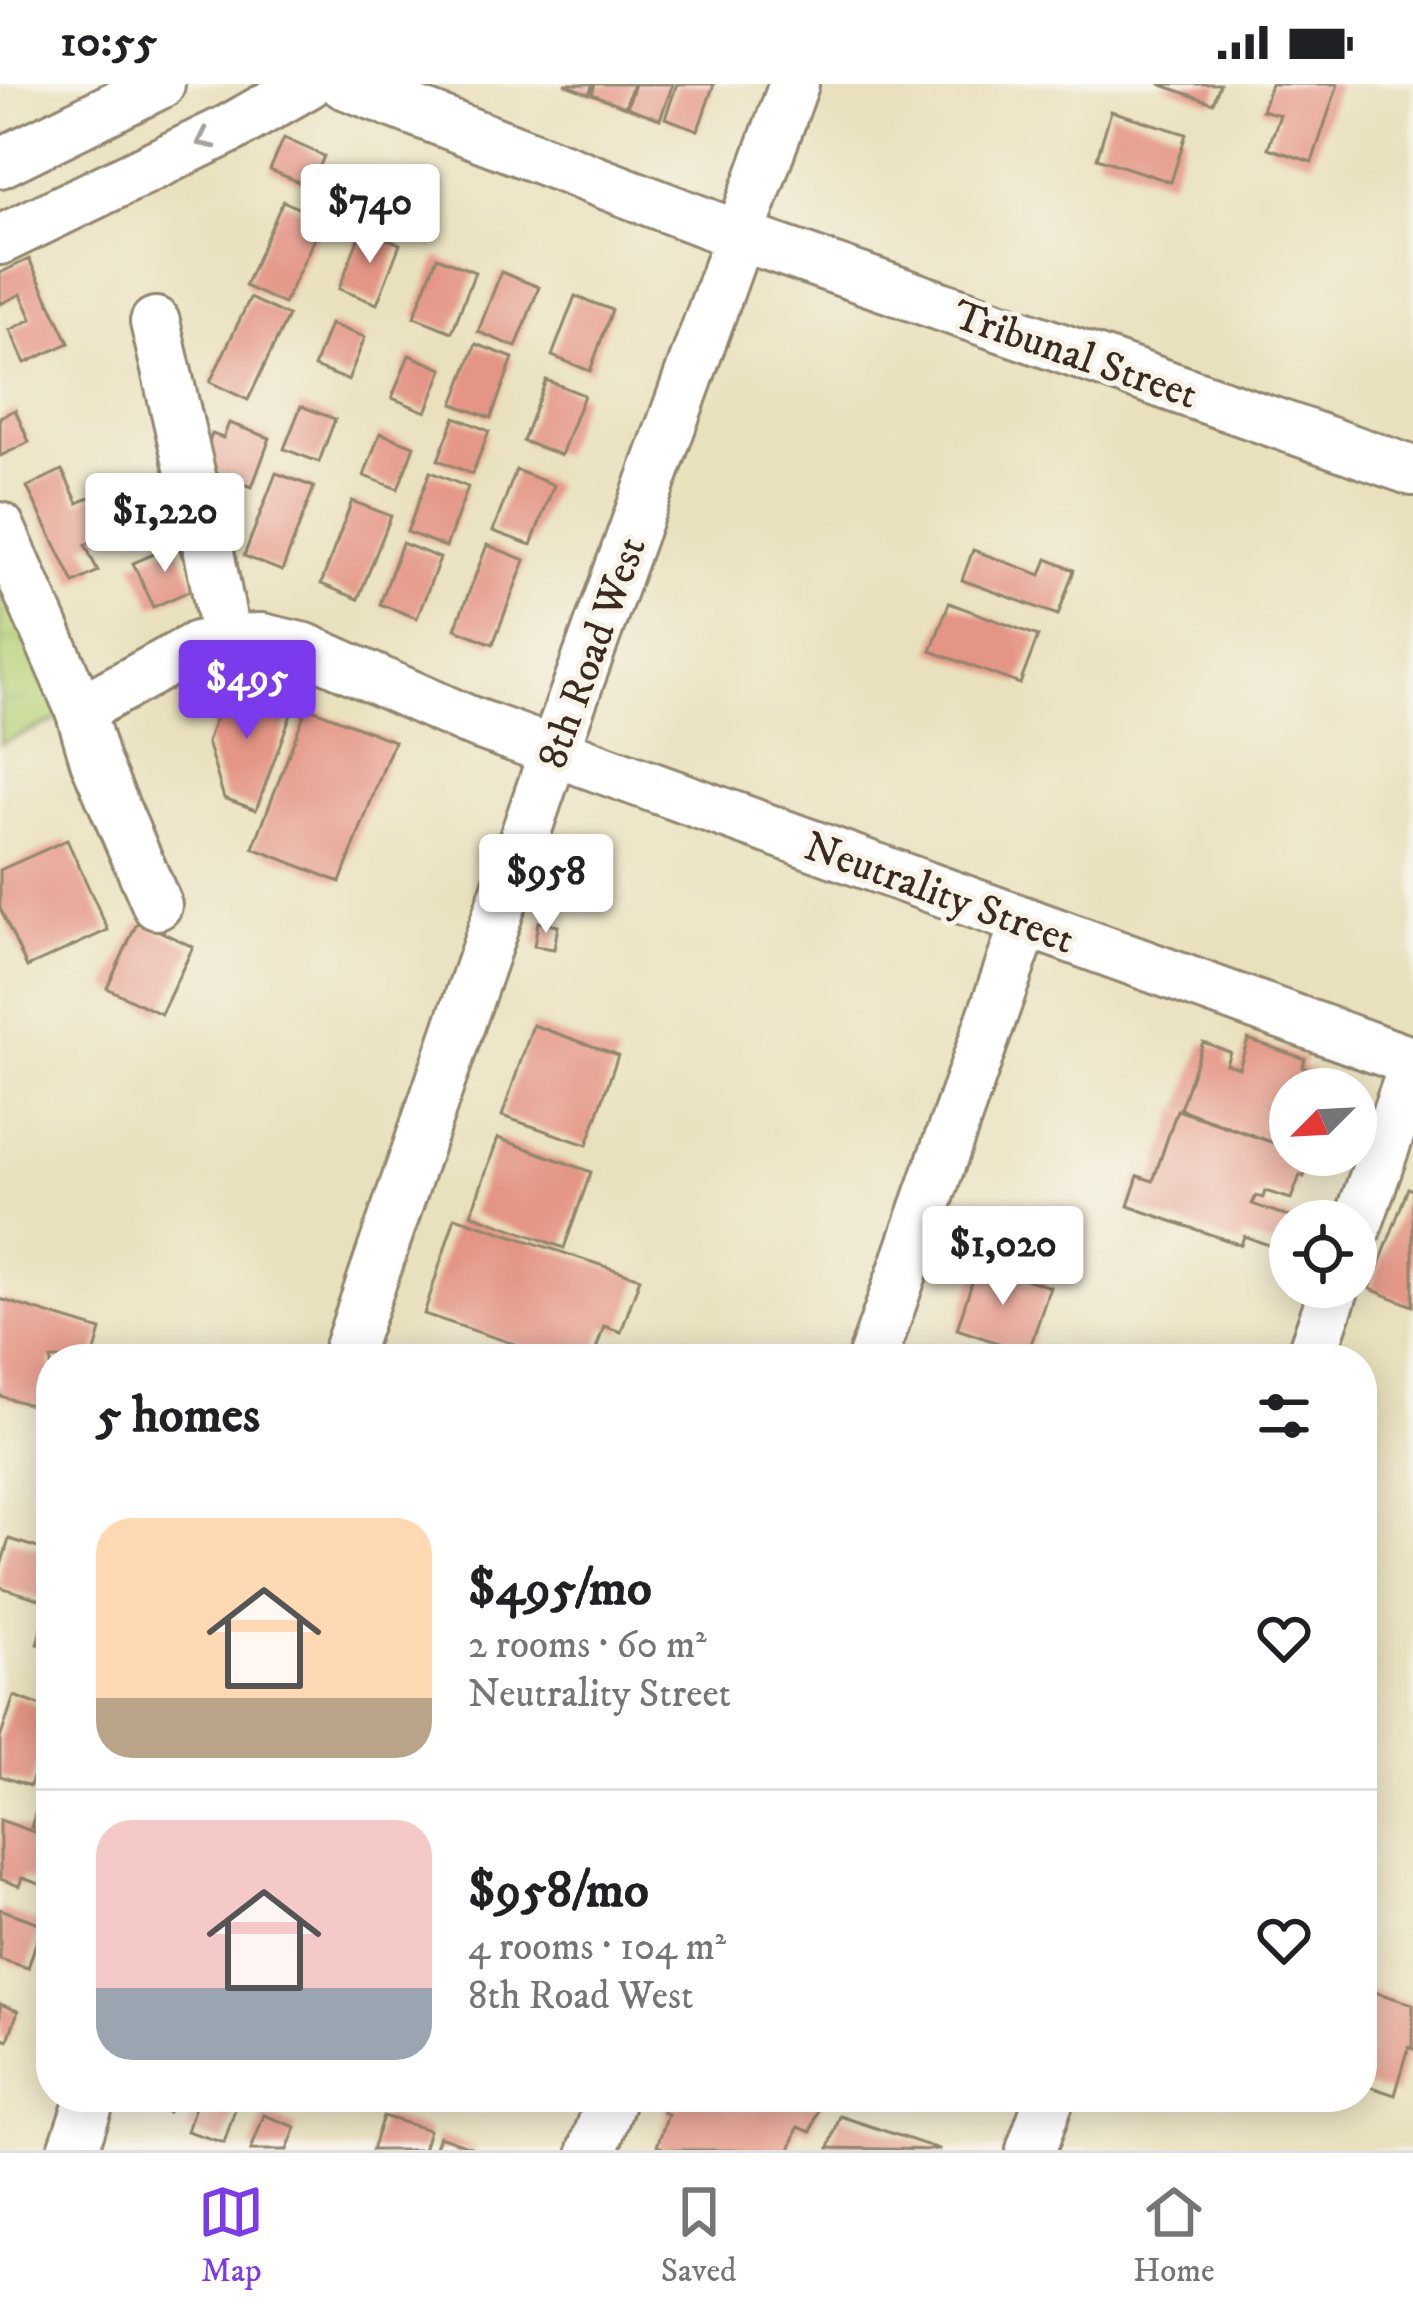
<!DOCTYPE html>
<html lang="en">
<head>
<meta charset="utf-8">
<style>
	:root { --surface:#fff; --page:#f2f2f2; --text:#202124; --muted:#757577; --line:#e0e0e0; --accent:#7c3aed }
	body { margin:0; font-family:"IM FELL DW Pica",serif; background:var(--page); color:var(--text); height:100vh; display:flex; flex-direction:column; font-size:45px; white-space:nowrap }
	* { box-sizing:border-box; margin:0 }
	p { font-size:39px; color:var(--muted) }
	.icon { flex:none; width:66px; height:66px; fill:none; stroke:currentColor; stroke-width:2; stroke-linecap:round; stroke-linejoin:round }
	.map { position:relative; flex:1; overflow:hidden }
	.panel { position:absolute; left:36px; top:1260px; width:1341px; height:768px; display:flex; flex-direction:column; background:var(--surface); border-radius:48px; box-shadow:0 6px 30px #0003 }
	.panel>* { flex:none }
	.needle { width:78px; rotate:246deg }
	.buttons { position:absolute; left:1269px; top:984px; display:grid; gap:24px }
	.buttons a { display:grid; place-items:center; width:108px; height:108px; border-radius:50%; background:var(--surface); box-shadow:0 6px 30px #0003; font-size:60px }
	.price { position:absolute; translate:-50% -102px; padding:0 27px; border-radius:12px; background:#fff; color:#222; font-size:39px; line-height:78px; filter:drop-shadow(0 3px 6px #0008) }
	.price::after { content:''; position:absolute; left:50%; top:72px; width:36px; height:27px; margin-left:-18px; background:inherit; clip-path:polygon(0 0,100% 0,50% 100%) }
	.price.selected { background:var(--accent); color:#fff }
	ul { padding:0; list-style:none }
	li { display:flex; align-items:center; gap:36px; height:300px; padding:0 60px }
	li+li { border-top:3px solid var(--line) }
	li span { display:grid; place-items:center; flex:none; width:336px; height:240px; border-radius:36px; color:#555 }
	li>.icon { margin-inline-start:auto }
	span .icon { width:144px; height:144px; fill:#fffc; stroke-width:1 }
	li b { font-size:51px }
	h2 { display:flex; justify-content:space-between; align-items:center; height:144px; padding:0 60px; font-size:51px }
	.status { display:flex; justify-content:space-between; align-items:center; height:84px; padding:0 60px; background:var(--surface); direction:ltr }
	.status svg { height:33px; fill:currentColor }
	.tabs { display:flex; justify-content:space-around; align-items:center; height:168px; border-top:3px solid var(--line); background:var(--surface); font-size:33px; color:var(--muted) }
	.tabs a { display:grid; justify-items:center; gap:6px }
	.tabs .selected { color:var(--accent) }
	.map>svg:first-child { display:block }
</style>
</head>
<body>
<div class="status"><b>10:55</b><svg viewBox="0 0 49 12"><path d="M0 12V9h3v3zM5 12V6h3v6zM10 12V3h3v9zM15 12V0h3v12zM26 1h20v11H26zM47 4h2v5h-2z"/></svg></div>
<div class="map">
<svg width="1413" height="2066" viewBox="0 0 1413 2066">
	<defs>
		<pattern id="grass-tufts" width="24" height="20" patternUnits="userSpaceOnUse" patternTransform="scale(3)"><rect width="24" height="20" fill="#b7d37a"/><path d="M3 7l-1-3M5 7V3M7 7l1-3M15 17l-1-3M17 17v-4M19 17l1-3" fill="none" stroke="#9eb569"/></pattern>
	</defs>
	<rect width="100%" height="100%" fill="#f7f3e8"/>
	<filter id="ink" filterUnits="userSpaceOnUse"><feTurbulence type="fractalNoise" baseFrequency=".00833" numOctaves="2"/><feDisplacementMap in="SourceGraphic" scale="24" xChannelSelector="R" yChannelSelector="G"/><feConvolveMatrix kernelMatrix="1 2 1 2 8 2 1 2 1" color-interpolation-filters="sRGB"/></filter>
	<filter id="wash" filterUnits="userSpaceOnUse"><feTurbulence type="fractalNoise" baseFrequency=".004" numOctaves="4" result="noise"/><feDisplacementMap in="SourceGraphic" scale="48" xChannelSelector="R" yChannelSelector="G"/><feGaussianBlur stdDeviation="2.7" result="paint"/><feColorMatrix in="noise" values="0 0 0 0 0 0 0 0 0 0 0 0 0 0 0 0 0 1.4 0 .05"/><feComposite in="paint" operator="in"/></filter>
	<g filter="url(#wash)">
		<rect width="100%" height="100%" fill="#e9e1bd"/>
		<polygon fill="url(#grass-tufts)" stroke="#797e4c" stroke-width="3" points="0,443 80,626 0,660"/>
		<g id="blocks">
			<g fill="#e49585">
				<polygon points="564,0 593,0 589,10"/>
				<polygon points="595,0 633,0 625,23 592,10"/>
				<polygon points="635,0 673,0 660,35 627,23"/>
				<polygon points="677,0 714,0 698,46 665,34"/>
				<polygon points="1159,0 1220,0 1213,19"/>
				<polygon points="1271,0 1338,0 1312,78 1268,64 1280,31 1262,26"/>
				<polygon points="1111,27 1186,50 1171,98 1097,74"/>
				<polygon points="284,54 324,72 311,103 270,86"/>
				<polygon points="283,117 323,136 284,220 245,202"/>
				<polygon points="362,145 400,160 377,220 339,205"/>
				<polygon points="437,173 475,188 452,248 414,233"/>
				<polygon points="29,175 69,259 25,279 10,246 32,235 21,210 0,220 0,189"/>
				<polygon points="501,188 539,203 516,263 478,248"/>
				<polygon points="575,212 612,226 590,287 552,272"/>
				<polygon points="250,214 288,232 248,316 210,298"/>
				<polygon points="330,240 365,253 348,296 314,283"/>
				<polygon points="476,260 513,274 491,334 453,320"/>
				<polygon points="409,271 443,285 426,328 392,314"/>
				<polygon points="546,296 584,311 561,371 523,357"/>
				<polygon points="301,322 335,335 319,378 284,365"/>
				<polygon points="15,326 29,358 0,372 0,333"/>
				<polygon points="455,333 489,347 472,390 438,376"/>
				<polygon points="229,339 270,354 252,403 200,383 212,350 223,354"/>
				<polygon points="380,349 414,362 398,405 364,392"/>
				<polygon points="62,386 78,419 136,391 154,427 85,461 98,487 74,499 27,403"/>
				<polygon points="516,386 554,401 531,461 493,447"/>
				<polygon points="430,388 468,403 446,463 407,448"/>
				<polygon points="276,389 314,403 282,487 244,472"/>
				<polygon points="352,417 391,432 358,515 321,500"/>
				<polygon points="402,459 440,474 417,534 380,520"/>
				<polygon points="177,460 196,504 153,523 133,479"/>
				<polygon points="487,461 525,476 493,560 455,545"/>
				<polygon points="973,466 1041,491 1047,475 1074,486 1058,531 962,496"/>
				<polygon points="949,519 1038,552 1020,600 931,567"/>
				<polygon points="228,598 294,622 256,726 224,714 207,658"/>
				<polygon points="307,623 394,657 340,798 253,764"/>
				<polygon points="67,756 108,846 27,883 0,824 0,786"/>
				<polygon points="138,837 193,863 161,930 107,904"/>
				<polygon points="538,838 558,842 554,865 534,862"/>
				<polygon points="533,941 618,971 587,1061 502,1032"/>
				<polygon points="1248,955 1305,975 1302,983 1330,993 1326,1005 1290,1005 1290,1071 1311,1072 1304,1093 1300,1091 1291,1115 1265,1107 1263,1114 1256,1112 1252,1120 1299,1136 1290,1137 1282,1166 1244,1152 1241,1161 1128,1122 1138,1092 1153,1097 1177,1026 1274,1059 1180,1025 1203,958 1230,968 1226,980 1239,984"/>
				<polygon points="498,1054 591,1088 564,1164 471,1130"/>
				<polygon points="1408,1104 1413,1106 1413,1222 1370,1205"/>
				<polygon points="455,1133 640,1194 621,1248 604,1242 593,1275 559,1275 424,1230"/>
				<polygon points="978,1180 1050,1203 1028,1269 957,1245"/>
				<polygon points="0,1215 101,1246 93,1275 51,1275 51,1327 0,1312"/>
				<polygon points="9,1455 51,1468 51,1564 37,1560 49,1518 0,1503 0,1485"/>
				<polygon points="51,1599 51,1680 39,1676 30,1702 0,1692 0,1655 14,1612 42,1622"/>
				<polygon points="42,1709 51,1712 51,1750 31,1743"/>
				<polygon points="0,1736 51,1754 51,1804 22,1794 19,1802 0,1795"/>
				<polygon points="0,1825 42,1840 28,1884 0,1875"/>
				<polygon points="1365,1905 1413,1920 1413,1965 1409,1963 1395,2011 1362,2000 1362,1986 1368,1964 1362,1962 1362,1915"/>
				<polygon points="0,1920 18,1927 8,1956 0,1953"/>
				<polygon points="136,2013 172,2013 168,2028 135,2017"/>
				<polygon points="198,2013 239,2013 224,2059 187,2047"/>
				<polygon points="669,2013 728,2013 751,2022 754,2013 822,2015 811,2048 798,2043 790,2066 669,2066 657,2062 668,2030 663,2028"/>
				<polygon points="264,2031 296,2043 287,2066 251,2066"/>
				<polygon points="383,2032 429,2046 423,2066 372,2066"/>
				<polygon points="840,2032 939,2065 939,2066 829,2064"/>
				<polygon points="439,2052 477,2065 477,2066 434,2066"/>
			</g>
		</g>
	</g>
	<g filter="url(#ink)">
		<use href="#blocks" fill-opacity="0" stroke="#92866e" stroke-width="3"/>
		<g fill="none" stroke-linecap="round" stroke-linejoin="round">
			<defs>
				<g id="minor">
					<polyline points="344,0 740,152 1413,387"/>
					<polyline points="0,79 160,0"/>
					<polyline points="0,156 231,44 308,0"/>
					<polyline points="155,238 210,473 226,555"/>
					<polyline points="0,443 80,626 95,677 157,821"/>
					<polyline points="80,626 197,562 226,555 262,554 305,564 467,636 1413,978"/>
					<polyline points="1356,1145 1413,983"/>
					<polyline points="345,1275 554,667 794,0"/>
					<polyline points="872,1275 1025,839"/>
					<polyline points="1310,1275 1335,1203"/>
					<polyline points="73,2066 91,2013"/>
					<polyline points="593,2066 612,2013"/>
					<polyline points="1031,2066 1050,2013"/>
				</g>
			</defs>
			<use href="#minor" stroke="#92866e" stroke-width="54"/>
			<use href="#minor" stroke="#fff" stroke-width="48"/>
		</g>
		<defs><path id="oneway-chevron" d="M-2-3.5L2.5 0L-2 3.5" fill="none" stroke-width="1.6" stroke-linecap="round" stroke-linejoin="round" transform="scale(3)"/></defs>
		<use stroke="#a79f9a" href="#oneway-chevron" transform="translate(205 56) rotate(154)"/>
	</g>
	<g text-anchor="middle" stroke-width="10" stroke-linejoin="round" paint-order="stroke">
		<g font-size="42" fill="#3b2a1e" stroke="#f7f3e8">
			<text transform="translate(1076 269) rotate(19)" y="15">Tribunal Street</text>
			<text transform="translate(590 568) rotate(-70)" y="15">8th Road West</text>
			<text transform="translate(940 807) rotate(20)" y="15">Neutrality Street</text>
		</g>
	</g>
</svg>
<div class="buttons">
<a><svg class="needle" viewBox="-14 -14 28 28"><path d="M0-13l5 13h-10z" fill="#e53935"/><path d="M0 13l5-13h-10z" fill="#757577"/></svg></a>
<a><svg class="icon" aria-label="locate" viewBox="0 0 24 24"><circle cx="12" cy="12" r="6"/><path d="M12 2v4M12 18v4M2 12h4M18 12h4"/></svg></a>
</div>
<b class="price" style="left:370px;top:182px">$740</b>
<b class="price" style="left:165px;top:491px">$1,220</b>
<b class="price selected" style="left:247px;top:658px">$495</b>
<b class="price" style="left:546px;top:852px">$958</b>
<b class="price" style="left:1003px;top:1224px">$1,020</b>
<section class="panel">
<h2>5 homes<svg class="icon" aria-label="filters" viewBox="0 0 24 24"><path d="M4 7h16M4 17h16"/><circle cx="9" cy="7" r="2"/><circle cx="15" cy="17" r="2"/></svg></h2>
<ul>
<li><span style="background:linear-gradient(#ffd9b3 75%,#b9a48a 0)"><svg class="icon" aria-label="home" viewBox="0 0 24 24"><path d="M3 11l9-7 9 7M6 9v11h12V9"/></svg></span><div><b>$495/mo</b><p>2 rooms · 60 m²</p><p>Neutrality Street</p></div><svg class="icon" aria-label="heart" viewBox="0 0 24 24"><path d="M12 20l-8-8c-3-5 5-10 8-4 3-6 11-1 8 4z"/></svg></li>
<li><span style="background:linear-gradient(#f6c9c9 70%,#9aa5b1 0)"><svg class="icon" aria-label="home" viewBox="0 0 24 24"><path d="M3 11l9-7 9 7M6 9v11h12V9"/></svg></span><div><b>$958/mo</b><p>4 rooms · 104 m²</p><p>8th Road West</p></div><svg class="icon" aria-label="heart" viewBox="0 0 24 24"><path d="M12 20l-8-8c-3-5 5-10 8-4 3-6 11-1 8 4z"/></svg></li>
</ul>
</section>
</div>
<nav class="tabs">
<a class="selected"><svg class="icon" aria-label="map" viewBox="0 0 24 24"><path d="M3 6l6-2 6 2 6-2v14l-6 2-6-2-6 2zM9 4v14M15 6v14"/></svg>Map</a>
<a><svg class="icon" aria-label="saved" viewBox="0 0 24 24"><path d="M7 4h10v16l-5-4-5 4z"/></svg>Saved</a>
<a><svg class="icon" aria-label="home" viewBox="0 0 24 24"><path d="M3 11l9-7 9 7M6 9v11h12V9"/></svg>Home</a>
</nav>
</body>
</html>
